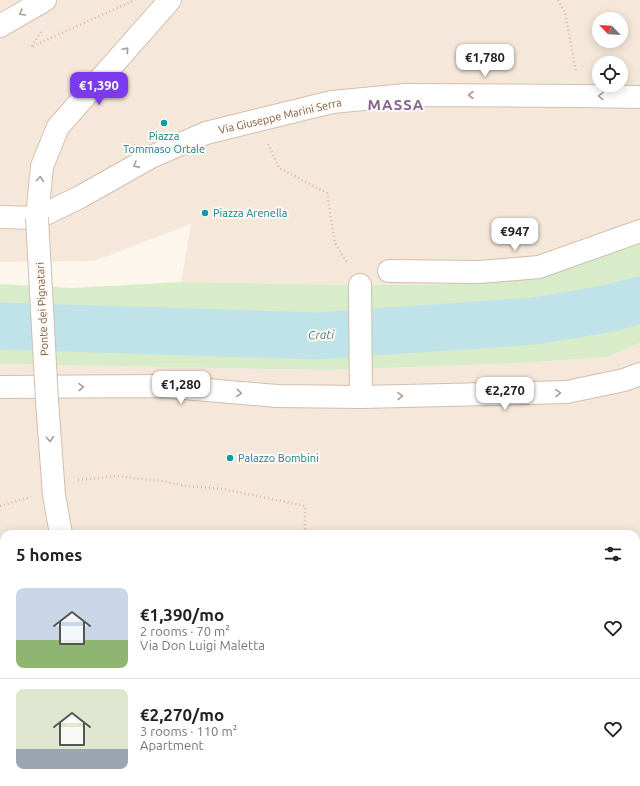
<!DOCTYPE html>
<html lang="en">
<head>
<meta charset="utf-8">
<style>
	:root { --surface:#fff; --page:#f6f6f6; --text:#222; --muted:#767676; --line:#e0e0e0; --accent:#7c3aed }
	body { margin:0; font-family:Ubuntu,sans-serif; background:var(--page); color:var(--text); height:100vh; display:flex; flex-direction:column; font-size:15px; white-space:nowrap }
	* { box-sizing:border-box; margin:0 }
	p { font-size:13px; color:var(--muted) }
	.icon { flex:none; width:22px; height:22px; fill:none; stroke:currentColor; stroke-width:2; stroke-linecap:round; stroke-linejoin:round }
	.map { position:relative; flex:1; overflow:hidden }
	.panel { position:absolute; left:0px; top:530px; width:640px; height:256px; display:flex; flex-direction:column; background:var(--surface); border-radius:12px 12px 0 0; box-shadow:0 2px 10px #0003 }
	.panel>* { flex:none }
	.needle { width:26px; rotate:295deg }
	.fabs { position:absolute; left:592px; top:12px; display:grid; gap:8px }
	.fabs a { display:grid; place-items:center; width:36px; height:36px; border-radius:50%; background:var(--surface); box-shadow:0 2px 10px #0003; font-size:20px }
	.price { position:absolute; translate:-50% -34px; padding:0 9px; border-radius:8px; background:#fff; color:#222; font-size:13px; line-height:26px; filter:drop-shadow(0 1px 2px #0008) }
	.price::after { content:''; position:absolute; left:50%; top:24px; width:12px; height:9px; margin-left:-6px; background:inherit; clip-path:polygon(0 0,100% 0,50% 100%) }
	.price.selected { background:var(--accent); color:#fff }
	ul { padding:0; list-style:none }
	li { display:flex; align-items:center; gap:12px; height:100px; padding:0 16px }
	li+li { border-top:1px solid var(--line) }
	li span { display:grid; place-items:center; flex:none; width:112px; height:80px; border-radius:8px; color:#555 }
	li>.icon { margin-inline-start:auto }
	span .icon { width:48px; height:48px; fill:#fffc; stroke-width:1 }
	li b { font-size:17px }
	h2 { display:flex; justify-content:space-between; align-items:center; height:48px; padding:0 16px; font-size:17px }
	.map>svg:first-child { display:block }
</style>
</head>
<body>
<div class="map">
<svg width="640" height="786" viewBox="0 0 640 786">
	<rect width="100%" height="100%" fill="#fdf6ec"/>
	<g fill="#f5e8da" fill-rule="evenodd">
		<path d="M0,0H640V243L584,263L553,272L432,285H360L181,282L191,224L94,261L0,262ZM599,19H621V41H599ZM599,63H621V85H599Z"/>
		<path d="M640,343V786H0V364L328,370L522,363L607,357ZM4,534H636V782H4Z"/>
	</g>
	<polygon fill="#d8ecc9" points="640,243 640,343 607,357 522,363 328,370 0,364 0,284 72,288 181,282 360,285 432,285 553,272 584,263"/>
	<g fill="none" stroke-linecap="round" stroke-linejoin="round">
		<polyline stroke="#bfe3e8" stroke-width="47" points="0,326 316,336 535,321 611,308 640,300"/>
		<defs>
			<g id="street">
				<polyline points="37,218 80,197 151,157 206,133 332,102 406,95 580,96 640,97"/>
				<polyline points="389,271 480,272 539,267 640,231"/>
				<polyline points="360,285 361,397"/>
				<polyline points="0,387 160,386 277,396 361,397 567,392 624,380 640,374"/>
				<polyline points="47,401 54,495 61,534"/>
				<polyline points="636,602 640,598"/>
				<polyline points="0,640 4,640"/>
				<polyline points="636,649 640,652"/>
				<polyline points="354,782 368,786"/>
				<polyline points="463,782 467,786"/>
				<polyline points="572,782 574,786"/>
				<polyline points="336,786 336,782"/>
				<polyline points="637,786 640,785"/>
			</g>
			<g id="secondary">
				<polyline points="0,26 45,0"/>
				<polyline points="0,217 37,218 42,166 58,127 170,0"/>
			</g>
		</defs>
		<use href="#street" stroke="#d1beb0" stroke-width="24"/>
		<use href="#secondary" stroke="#d6c0b0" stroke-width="24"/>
		<g stroke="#d9b8a5" stroke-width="2.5" stroke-dasharray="1 3" stroke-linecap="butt">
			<polyline points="558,0 565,12 576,72"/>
			<polyline points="41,32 31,47 135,0"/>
			<polyline points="268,144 279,168 327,193 335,243 348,264"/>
			<polyline points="78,480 116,476 161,481 188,486 223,489 305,506 305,534"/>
			<polyline points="0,506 31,497"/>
			<polyline points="0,691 4,690"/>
			<polyline points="0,768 4,765"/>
		</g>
		<use href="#street" stroke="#fff" stroke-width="22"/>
		<use href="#secondary" stroke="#fff" stroke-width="22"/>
		<defs>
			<polyline id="street-bridge" points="37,218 47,401"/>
		</defs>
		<use href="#street-bridge" stroke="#d1beb0" stroke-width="24" stroke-linecap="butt"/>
		<use href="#street-bridge" stroke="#fff" stroke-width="22"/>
	</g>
	<defs><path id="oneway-chevron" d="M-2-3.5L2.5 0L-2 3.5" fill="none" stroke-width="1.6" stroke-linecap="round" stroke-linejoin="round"/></defs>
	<g stroke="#af9d94">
		<use href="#oneway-chevron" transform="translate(22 13) rotate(150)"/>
		<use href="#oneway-chevron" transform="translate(126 50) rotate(-49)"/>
		<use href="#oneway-chevron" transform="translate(471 95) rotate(-180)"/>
		<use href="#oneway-chevron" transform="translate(601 96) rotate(-179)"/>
		<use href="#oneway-chevron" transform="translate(136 165) rotate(151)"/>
		<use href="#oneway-chevron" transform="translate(40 179) rotate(-85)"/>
		<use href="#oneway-chevron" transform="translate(81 387) rotate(-1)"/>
		<use href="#oneway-chevron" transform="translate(239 393) rotate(5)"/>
		<use href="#oneway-chevron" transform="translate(558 393) rotate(-1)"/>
		<use href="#oneway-chevron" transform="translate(400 396) rotate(-1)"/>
		<use href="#oneway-chevron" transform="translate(50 439) rotate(86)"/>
	</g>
	<g fill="#0f9aa8" stroke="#fffaf3" stroke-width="1.5">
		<circle cx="164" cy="123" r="4"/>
		<circle cx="205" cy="213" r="4"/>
		<circle cx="230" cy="458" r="4"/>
	</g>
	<g text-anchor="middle" stroke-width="4" stroke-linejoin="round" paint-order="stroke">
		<g font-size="11" fill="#7a5c4d" stroke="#fffaf3">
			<text transform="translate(280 116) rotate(-13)" y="4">Via Giuseppe Marini Serra</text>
			<text transform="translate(42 309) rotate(-93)" y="4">Ponte dei Pignatari</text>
		</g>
		<g font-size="11" fill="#0d838f" stroke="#fffaf3" text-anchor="start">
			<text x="164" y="140" text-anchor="middle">Piazza<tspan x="164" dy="13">Tommaso Ortale</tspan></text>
			<text x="213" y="217">Piazza Arenella</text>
			<text x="238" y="462">Palazzo Bombini</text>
		</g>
		<g font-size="12" font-style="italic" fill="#437c86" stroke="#fffaf3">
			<text transform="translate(321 335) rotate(-2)" y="4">Crati</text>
		</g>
		<g font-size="15" font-weight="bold" letter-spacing="1" fill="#846695" stroke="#fffaf3">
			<text x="396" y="110">MASSA</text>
		</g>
	</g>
</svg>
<div class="fabs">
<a><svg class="needle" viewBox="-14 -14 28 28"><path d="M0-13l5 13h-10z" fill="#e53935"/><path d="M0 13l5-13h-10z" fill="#767676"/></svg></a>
<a><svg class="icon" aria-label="locate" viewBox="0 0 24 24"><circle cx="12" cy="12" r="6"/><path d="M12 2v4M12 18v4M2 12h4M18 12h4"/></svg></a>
</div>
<b class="price" style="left:485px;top:78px">€1,780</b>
<b class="price selected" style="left:99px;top:106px">€1,390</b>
<b class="price" style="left:515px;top:252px">€947</b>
<b class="price" style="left:181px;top:405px">€1,280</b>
<b class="price" style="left:505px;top:411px">€2,270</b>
<section class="panel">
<h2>5 homes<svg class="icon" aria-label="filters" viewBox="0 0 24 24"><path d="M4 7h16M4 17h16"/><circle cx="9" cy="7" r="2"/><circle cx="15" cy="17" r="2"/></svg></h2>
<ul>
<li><span style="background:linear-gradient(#c9d6e8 65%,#8fb573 0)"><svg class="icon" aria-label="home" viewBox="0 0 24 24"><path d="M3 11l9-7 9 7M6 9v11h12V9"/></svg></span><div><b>€1,390/mo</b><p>2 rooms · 70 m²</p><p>Via Don Luigi Maletta</p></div><svg class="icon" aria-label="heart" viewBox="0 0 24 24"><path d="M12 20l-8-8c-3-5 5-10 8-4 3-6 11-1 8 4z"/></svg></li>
<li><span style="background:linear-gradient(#dfe7d0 75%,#9aa5b1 0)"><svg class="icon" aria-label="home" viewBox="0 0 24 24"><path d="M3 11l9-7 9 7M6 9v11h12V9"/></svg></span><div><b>€2,270/mo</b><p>3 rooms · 110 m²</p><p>Apartment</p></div><svg class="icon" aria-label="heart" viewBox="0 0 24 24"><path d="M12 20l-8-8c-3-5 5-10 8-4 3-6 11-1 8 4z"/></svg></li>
</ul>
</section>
</div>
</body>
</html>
